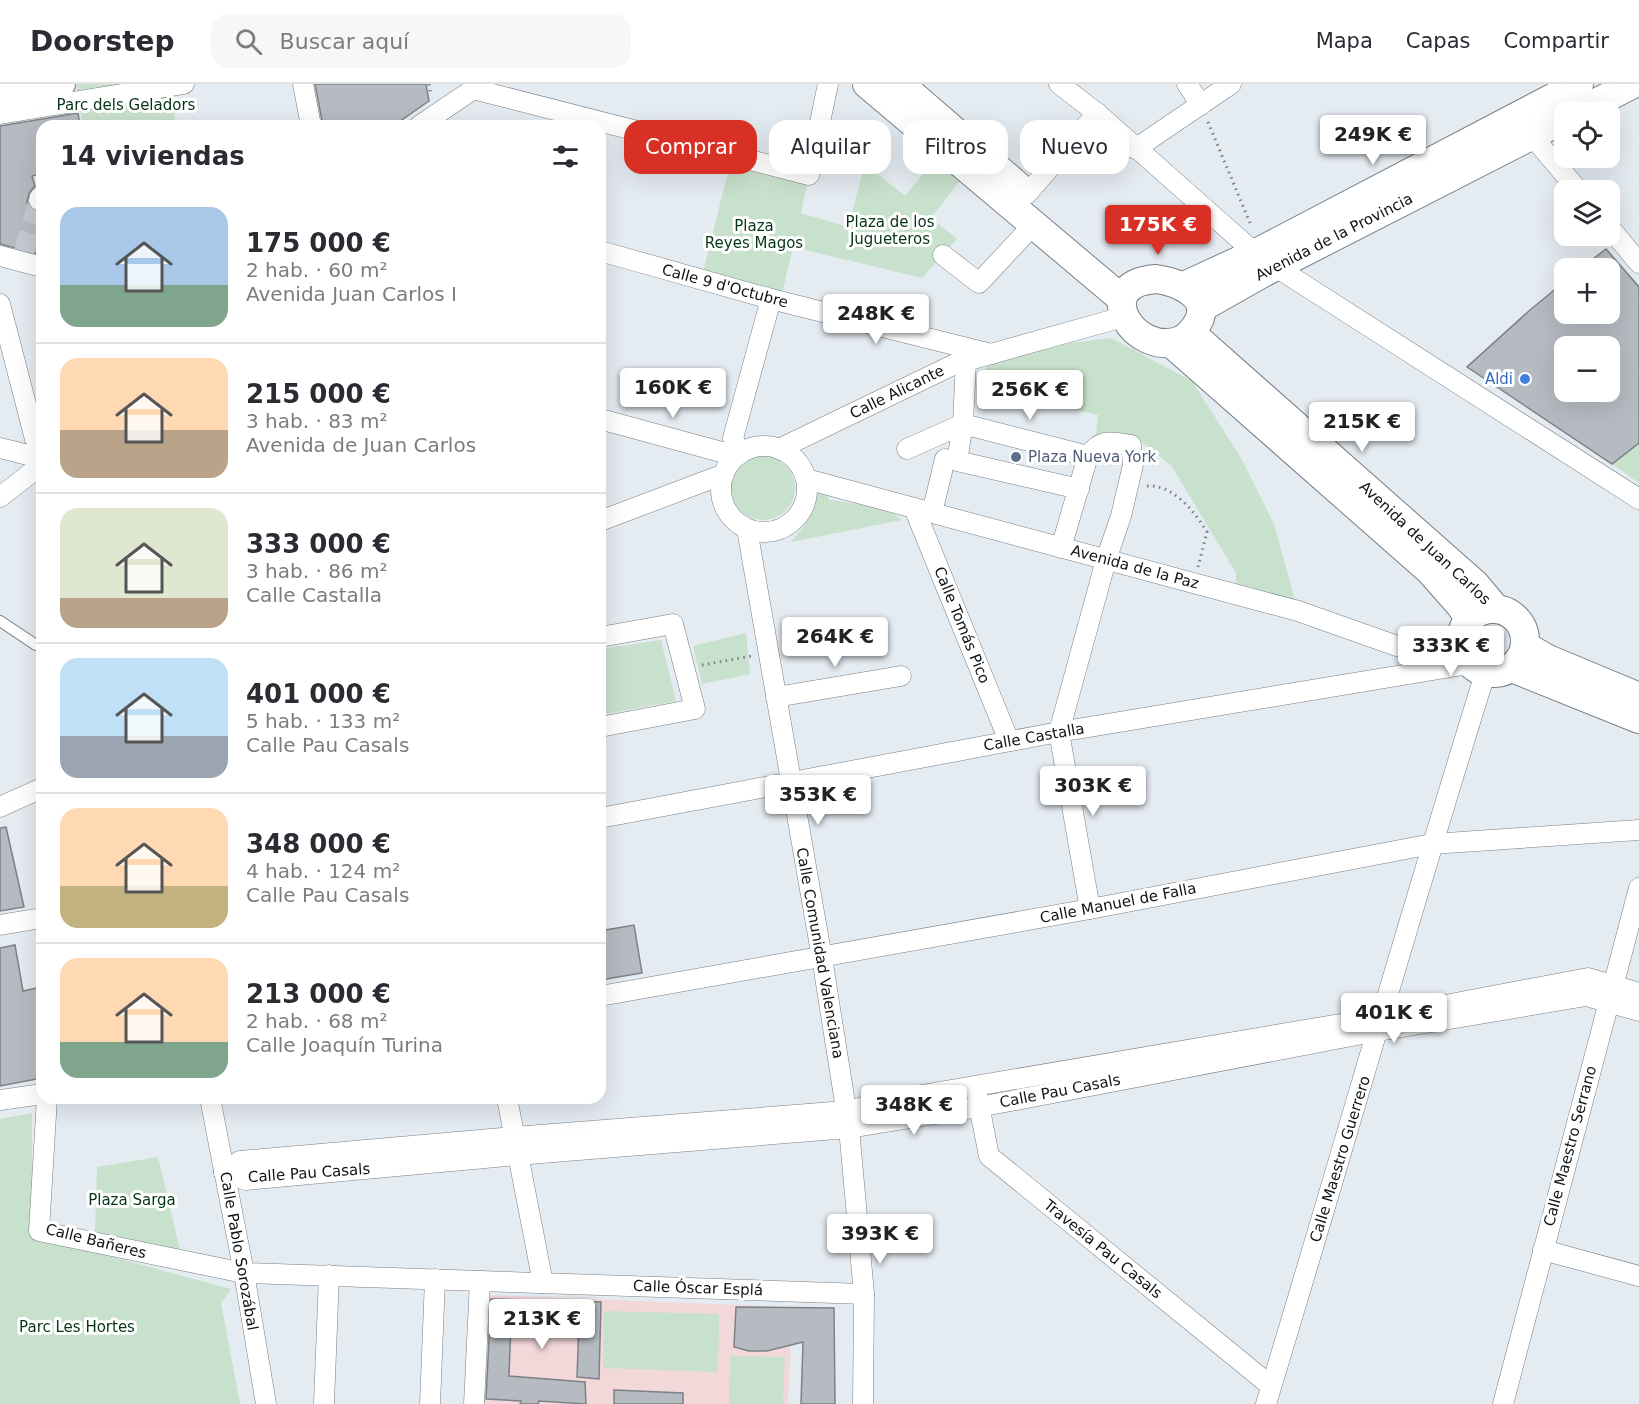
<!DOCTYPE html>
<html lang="es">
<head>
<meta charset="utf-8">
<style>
	:root { --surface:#fff; --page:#f7f7f7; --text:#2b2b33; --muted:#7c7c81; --line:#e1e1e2; --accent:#d93025 }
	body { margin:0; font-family:"DejaVu Sans",sans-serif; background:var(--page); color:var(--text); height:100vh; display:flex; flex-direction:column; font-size:22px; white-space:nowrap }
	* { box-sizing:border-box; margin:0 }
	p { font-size:20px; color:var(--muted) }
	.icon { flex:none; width:33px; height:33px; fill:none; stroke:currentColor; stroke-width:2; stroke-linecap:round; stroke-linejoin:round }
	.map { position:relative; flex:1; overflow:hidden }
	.drawer { position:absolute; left:36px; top:36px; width:570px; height:984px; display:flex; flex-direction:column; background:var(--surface); border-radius:18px; box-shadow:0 6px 24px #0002 }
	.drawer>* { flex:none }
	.guide { position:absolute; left:624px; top:36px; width:570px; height:54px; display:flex; gap:12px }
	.controls { position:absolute; left:1554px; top:18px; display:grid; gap:12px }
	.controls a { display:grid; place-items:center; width:66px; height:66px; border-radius:12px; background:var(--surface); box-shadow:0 6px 24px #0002; font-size:30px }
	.price { position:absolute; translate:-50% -51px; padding:0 14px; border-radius:6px; background:#fff; color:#222; font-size:20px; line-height:39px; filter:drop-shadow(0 2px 3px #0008) }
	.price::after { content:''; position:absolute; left:50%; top:36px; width:18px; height:14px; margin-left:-9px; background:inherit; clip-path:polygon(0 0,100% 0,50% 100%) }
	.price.current { background:var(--accent); color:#fff }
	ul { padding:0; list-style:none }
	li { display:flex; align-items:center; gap:18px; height:150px; padding:0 24px }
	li+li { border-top:2px solid var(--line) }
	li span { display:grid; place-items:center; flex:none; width:168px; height:120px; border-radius:18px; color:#555 }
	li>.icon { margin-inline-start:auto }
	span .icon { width:72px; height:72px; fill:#fffc; stroke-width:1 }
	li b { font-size:26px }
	h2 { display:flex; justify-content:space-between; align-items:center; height:72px; padding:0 24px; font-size:26px }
	.tag { padding:0 21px; border-radius:18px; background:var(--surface); box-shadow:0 6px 24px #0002; font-size:21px; line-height:54px }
	.tag.current { background:var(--accent); color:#fff }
	header { display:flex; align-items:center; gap:36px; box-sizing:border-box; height:84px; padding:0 30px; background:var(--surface); border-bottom:2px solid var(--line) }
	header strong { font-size:28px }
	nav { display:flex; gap:33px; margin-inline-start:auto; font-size:21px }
	.search { width:420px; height:54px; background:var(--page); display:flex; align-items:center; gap:15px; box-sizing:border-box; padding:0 21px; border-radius:18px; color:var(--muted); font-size:22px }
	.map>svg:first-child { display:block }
</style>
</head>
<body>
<header>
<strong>Doorstep</strong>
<div class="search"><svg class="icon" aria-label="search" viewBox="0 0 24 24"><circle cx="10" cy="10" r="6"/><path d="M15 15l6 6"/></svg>Buscar aquí</div>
<nav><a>Mapa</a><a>Capas</a><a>Compartir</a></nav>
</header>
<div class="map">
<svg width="1639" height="1320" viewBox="0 0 1639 1320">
	<rect width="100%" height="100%" fill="#e4ebf1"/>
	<polygon fill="#f3d8da" points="487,1211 792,1223 788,1320 481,1320"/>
	<g fill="#c8e1cc">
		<polygon points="76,0 170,0 176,42 83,42"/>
		<polygon points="943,65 968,86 931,134 957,155 922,194 793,163 780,218 701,196 732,72 809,92 801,129 848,143 865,80 905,112"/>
		<polygon points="1111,254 1192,297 1241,374 1274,440 1298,527 1236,510 1236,489 1171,381 1140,357 1133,381 1131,361 1095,362 1098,331 980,302 988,280 1071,259"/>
		<polygon points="1639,359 1639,399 1612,380"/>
		<circle cx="763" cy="404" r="32"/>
		<path d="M817,406L826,407L829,416L886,424L902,436L791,458C804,442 818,427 817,406Z"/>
		<polygon points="746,549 750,590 702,600 693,562"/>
		<polygon points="661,556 676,617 600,631 600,565"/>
		<polygon points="32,1029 32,1151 231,1205 221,1219 240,1320 0,1320 0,1035"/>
		<polygon points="158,1073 180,1166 95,1148 97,1083"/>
		<polygon points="604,1227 719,1230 718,1288 603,1284"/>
		<polygon points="730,1272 785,1273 783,1320 729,1320"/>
	</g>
	<g fill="#b5bbc1" stroke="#7c8287" stroke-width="1.5" fill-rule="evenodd">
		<polygon points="315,0 426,0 429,17 393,42 323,42"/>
		<polygon points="78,29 80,42 42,42 42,90 32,92 35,102 29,109 27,118 30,123 35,127 42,128 42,171 0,160 0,42"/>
		<path d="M1606,165L1639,203V359L1612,380L1467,283L1530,226L1564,198V230H1610V184H1581ZM1564,262H1610V308H1564Z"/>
		<polygon points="6,743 24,823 0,827 0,744"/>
		<polygon points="634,841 642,889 600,896 600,847"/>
		<polygon points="15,861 23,907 36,904 37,906 42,907 42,994 0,1002 0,864"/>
		<polygon points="491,1215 601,1218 599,1295 577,1293 579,1240 511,1238 509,1292 585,1298 586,1320 539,1317 538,1320 520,1320 521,1317 486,1315"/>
		<polygon points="736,1223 834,1224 835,1320 801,1320 803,1258 767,1267 749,1267 734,1263"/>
		<polygon points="614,1306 683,1309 683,1320 614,1320"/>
	</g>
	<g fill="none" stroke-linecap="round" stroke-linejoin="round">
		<polyline stroke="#c4cad0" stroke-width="20" stroke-dasharray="20 10" stroke-linecap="butt" points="24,168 39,116"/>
		<defs>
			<polyline id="lane" points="0,537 36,561 42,559"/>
			<g id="street">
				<polyline points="303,0 311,42"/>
				<polyline points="473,0 473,5 809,91 828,0"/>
				<polyline points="1059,0 1097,29 1255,169"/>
				<polyline points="1187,0 1201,21"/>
				<polyline points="0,30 184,0"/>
				<polyline points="1526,41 1532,52 1578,106"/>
				<polyline points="419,42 481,0"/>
				<polyline points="1135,65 1231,0"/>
				<polyline points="1027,110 1097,29"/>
				<polyline points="39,116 40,113"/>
				<polyline points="1610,144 1639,179"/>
				<polyline points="600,167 771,215 991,270"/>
				<polyline points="943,171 979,199 1034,140"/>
				<polyline points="0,172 42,183"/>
				<polyline points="1276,183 1639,415"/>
				<polyline points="0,220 35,355"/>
				<polyline points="966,277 963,340 957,377 1079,405"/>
				<polyline points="600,335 736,372"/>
				<circle cx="764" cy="405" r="43"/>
				<polyline points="0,364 28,371"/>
				<polyline points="779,365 955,280 1123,233"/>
				<polyline points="907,365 963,340 1088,372"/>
				<polyline points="740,370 733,354 771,215"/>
				<polyline points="806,395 1298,527 1397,562 1439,563 1460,552"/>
				<polyline points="0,413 40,382"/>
				<polyline points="914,424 1009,657"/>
				<polyline points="932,429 945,375"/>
				<polyline points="600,437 724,390"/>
				<polyline points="747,445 822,874 849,1044 864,1210 863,1320"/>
				<path d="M1061,464L1088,372C1101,354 1111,358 1131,361L1133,381L1121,432L1106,476L1059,648L1090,825"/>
				<polyline points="600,553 673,540 695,625 600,643"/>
				<polyline points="776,613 901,592"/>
				<polyline points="0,723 42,704"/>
				<polyline points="600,734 1059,648 1469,580"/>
				<polyline points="0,841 42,834"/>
				<polyline points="600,912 1090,825 1432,760 1639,746"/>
				<polyline points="977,1011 989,1072 1271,1302"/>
				<polyline points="47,1014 39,1147 244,1189 864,1210"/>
				<polyline points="210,1014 244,1189 266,1320"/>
				<polyline points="507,1014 543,1199"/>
				<polyline points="0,1016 42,1010"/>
				<polyline points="224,1088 240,1077 514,1053 846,1027 904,1014 1382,933 1588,894 1639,909"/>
				<polyline points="224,1088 246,1096 517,1071 849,1044 979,1023 1378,947 1586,912 1639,927"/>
				<polyline points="1543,1166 1639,1192"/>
				<polyline points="324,1320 329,1191"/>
				<polyline points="430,1320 435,1195"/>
				<polyline points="474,1320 480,1197"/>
				<path d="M1266,1320C1340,1077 1409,832 1485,590"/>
				<polyline points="1503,1320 1639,804"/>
			</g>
			<g id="secondary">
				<polyline points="867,0 1122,215"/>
				<polyline points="900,0 1018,102"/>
				<polyline points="0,10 61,0"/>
				<polyline points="1578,28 1633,0"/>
				<path d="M1156,195C1177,198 1214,212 1197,240C1193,247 1189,252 1181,256C1135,275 1088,200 1156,195Z"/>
				<polyline points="1184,202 1262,166 1579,0"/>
				<polyline points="1201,224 1261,190 1564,35"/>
				<polyline points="1191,249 1475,500 1496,525"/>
				<polyline points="1171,259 1430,487 1460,521 1469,535"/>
				<circle cx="1493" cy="557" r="32"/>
				<polyline points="1525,562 1548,575 1639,613"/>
				<polyline points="1512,584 1639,635"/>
			</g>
		</defs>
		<use href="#lane" stroke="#797f85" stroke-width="12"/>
		<use href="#street" stroke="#797f85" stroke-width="21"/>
		<use href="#secondary" stroke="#797f85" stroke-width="30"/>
		<g stroke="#797e82" stroke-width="3" stroke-dasharray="1.5 4.5" stroke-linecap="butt">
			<polyline points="429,0 431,11"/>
			<polyline points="1208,38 1250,139"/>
			<path d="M1147,402C1173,400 1195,428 1207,448L1198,483"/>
			<polyline points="702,581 752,572"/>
		</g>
		<use href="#lane" stroke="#fff" stroke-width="10"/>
		<use href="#street" stroke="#fff" stroke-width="20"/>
		<use href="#secondary" stroke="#fff" stroke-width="28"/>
	</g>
	<circle fill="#3f7fe0" stroke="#fff" stroke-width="2" cx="1525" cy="295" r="6"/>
	<circle fill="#5c6f8a" stroke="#fff" stroke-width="2" cx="1016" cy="373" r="6"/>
	<g text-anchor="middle" stroke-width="6" stroke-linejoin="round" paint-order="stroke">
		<g font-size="15" fill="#053417" stroke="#fff">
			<text x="126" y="26">Parc dels Geladors</text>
			<text x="890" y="143">Plaza de los<tspan x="890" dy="17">Jugueteros</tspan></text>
			<text x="754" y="147">Plaza<tspan x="754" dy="17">Reyes Magos</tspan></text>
			<text x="132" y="1121">Plaza Sarga</text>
			<text x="77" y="1248">Parc Les Hortes</text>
		</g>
		<g font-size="15" fill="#101214" stroke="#fff">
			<text transform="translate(1334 153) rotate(-27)" y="5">Avenida de la Provincia</text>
			<text transform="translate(725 202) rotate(15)" y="5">Calle 9 d'Octubre</text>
			<text transform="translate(897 308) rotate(-26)" y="5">Calle Alicante</text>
			<text transform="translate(1425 459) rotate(43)" y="5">Avenida de Juan Carlos</text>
			<text transform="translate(1135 483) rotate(15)" y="5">Avenida de la Paz</text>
			<text transform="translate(962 541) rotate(68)" y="5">Calle Tomás Pico</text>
			<text transform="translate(1034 653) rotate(-10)" y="5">Calle Castalla</text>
			<text transform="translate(1118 819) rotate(-11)" y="5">Calle Manuel de Falla</text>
			<text transform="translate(820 869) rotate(80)" y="5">Calle Comunidad Valenciana</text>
			<text transform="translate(1060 1007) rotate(-11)" y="5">Calle Pau Casals</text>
			<text transform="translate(1570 1062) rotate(-75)" y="5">Calle Maestro Serrano</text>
			<text transform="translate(1340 1075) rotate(-73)" y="5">Calle Maestro Guerrero</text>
			<text transform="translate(309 1089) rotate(-4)" y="5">Calle Pau Casals</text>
			<text transform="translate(96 1157) rotate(14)" y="5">Calle Bañeres</text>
			<text transform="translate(1103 1165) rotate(39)" y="5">Travesía Pau Casals</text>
			<text transform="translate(239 1167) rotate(80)" y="5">Calle Pablo Sorozábal</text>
			<text transform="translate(698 1204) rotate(2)" y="5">Calle Óscar Esplá</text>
		</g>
		<g font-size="15" fill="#366cbe" stroke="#fff" text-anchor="end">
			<text x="1513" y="300">Aldi</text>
		</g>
		<g font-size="15" fill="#4e5e75" stroke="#fff" text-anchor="start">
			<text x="1028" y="378">Plaza Nueva York</text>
		</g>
	</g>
</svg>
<div class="controls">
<a><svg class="icon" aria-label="locate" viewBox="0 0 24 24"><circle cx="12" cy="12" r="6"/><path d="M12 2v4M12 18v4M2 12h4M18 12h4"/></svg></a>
<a><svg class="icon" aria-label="layers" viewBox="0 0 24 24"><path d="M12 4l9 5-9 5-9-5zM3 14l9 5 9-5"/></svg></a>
<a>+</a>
<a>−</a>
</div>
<b class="price" style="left:1373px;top:82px">249K €</b>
<b class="price current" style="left:1158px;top:172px">175K €</b>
<b class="price" style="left:876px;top:261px">248K €</b>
<b class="price" style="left:673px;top:335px">160K €</b>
<b class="price" style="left:1030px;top:337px">256K €</b>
<b class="price" style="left:1362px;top:369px">215K €</b>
<b class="price" style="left:835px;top:584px">264K €</b>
<b class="price" style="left:1451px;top:593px">333K €</b>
<b class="price" style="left:1093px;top:733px">303K €</b>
<b class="price" style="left:818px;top:742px">353K €</b>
<b class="price" style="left:1394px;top:960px">401K €</b>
<b class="price" style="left:914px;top:1052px">348K €</b>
<b class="price" style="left:880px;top:1181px">393K €</b>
<b class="price" style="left:542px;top:1266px">213K €</b>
<div class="guide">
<a class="tag current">Comprar</a>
<a class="tag">Alquilar</a>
<a class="tag">Filtros</a>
<a class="tag">Nuevo</a>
</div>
<section class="drawer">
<h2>14 viviendas<svg class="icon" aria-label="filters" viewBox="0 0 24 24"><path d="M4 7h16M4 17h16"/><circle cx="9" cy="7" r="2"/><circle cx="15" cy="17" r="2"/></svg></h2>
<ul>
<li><span style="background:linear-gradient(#a9c7e8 65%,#7fa58c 0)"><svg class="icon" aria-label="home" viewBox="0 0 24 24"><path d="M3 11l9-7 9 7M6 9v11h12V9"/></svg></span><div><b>175 000 €</b><p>2 hab. · 60 m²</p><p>Avenida Juan Carlos I</p></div></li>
<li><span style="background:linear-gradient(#ffd9b3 60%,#b9a48a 0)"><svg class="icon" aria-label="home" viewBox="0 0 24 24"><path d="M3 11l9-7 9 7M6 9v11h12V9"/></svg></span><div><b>215 000 €</b><p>3 hab. · 83 m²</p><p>Avenida de Juan Carlos</p></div></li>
<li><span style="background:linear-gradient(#dfe7d0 75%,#b9a48a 0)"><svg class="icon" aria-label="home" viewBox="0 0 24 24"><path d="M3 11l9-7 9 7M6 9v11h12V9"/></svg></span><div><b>333 000 €</b><p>3 hab. · 86 m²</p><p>Calle Castalla</p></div></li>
<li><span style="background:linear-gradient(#bfe0f5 65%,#9aa5b1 0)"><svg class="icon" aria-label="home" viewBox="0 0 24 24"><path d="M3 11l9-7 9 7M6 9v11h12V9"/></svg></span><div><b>401 000 €</b><p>5 hab. · 133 m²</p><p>Calle Pau Casals</p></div></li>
<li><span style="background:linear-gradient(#ffd9b3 65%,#c2b280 0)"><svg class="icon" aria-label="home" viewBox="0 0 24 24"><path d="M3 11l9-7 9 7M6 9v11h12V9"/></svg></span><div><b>348 000 €</b><p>4 hab. · 124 m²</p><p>Calle Pau Casals</p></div></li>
<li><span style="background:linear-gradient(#ffd9b3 70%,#7fa58c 0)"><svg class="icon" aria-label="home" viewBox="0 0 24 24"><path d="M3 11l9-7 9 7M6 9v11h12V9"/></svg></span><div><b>213 000 €</b><p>2 hab. · 68 m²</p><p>Calle Joaquín Turina</p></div></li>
</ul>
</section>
</div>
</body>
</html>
